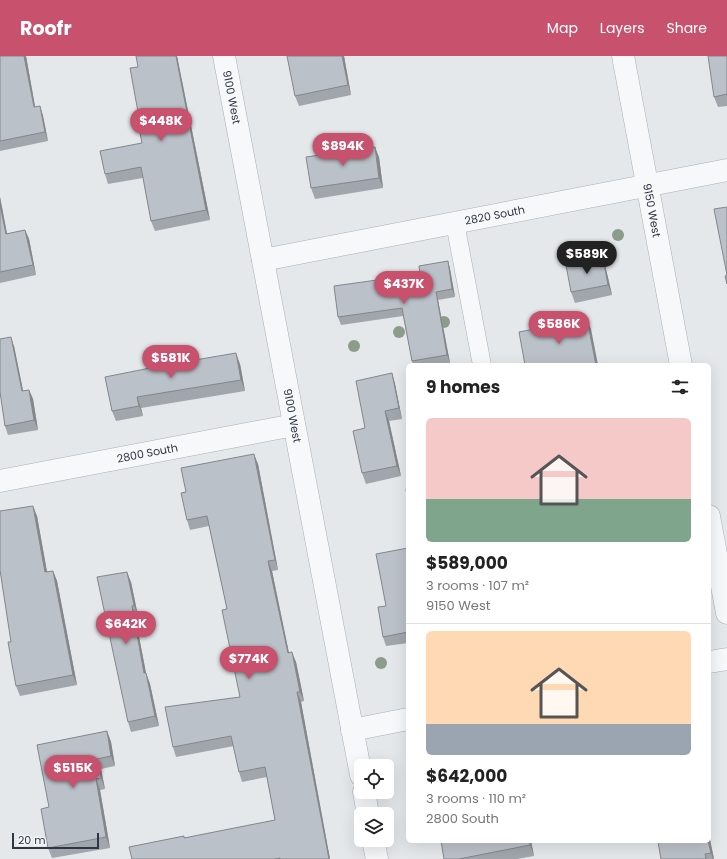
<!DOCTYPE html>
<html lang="en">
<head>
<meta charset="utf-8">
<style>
	:root { --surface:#fff; --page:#f2f2f2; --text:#222; --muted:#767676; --line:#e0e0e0; --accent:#c8516e }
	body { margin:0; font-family:Poppins,sans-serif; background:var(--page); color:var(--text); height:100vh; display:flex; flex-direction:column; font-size:15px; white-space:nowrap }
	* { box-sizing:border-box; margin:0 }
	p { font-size:13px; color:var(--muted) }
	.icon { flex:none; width:22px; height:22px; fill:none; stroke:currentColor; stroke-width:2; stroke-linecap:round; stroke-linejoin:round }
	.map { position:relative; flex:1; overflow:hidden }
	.side { position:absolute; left:406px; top:307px; width:305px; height:480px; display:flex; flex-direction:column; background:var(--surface); border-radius:6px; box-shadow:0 4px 16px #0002 }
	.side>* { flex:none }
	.controls { position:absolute; left:354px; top:703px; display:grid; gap:8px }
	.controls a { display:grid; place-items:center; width:40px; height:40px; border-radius:6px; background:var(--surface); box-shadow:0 4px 16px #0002; font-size:20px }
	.scale { position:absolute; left:12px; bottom:10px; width:87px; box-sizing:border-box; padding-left:4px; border:2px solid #2c3743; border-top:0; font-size:11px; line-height:14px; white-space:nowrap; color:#2c3743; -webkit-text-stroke:3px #f4f6f8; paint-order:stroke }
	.price { position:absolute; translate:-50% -34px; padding:0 9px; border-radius:14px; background:var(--accent); color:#fff; font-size:13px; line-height:26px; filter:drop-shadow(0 1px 2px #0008) }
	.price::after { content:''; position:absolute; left:50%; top:24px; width:12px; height:9px; margin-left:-6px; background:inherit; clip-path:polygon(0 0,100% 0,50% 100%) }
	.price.selected { background:#222; color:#fff }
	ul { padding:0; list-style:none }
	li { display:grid; align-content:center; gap:8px; height:212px; padding:0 20px }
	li+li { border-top:1px solid var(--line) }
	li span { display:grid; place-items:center; height:124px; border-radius:6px; color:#555 }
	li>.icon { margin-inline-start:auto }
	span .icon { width:72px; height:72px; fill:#fffc; stroke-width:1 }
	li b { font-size:17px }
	h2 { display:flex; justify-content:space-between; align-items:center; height:48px; padding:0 20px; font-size:17px }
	header { display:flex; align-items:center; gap:24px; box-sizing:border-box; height:56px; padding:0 20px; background:var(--accent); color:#fff }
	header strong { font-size:19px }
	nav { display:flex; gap:22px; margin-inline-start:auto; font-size:14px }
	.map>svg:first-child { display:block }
</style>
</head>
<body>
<header>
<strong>Roofr</strong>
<nav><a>Map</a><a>Layers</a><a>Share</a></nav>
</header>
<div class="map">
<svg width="727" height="803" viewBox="0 0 727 803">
	<rect width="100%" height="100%" fill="#e4e8eb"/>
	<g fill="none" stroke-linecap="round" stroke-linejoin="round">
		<defs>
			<polyline id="lane" points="455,167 482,309"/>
			<g id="street">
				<path id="s1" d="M224,0L361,719"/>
				<path id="s2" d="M623,0L681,309"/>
				<path id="s3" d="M263,204L727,114"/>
				<path id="s4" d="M0,425L294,369"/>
				<polyline points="709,460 727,557"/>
				<polyline points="709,606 727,603"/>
				<polyline points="352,674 408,663"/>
				<polyline points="364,736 368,758"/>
				<polyline points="373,784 377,803"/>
			</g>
		</defs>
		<use href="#lane" stroke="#a9afb5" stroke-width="19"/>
		<use href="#street" stroke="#a9afb5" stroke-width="23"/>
		<use href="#lane" stroke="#f7f8f9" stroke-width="18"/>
		<use href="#street" stroke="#f7f8f9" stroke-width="22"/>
	</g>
	<g fill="#8c9c8a">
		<circle cx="618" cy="179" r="6"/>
		<circle cx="444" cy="266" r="6"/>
		<circle cx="399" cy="276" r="6"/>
		<circle cx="354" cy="290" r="6"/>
		<circle cx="381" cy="607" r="6"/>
	</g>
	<g fill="#a1a6ac">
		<polygon points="0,0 26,0 35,51 40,50 43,60 48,85 0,95"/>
		<polygon points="177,0 210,164 155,175 151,165 143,122 108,128 105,118 142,87 138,56 138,11"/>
		<polygon points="344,0 351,39 299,50 295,40"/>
		<polygon points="727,0 727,50 718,51 714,41"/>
		<polygon points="379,101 383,132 315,143 311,132"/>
		<polygon points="0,141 7,178 25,174 29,183 36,219 0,227"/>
		<polygon points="448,205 450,213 455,241 438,244 450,307 439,309 413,309 412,305 403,260 341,269 338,261 420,218"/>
		<polygon points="606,213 612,239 575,247 571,236"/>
		<polygon points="0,283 14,290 23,335 29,334 33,343 38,374 8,379 5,370 1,340 0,340"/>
		<polygon points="240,308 245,335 141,352 143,360 116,365 112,355 105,321"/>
		<polygon points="392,317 395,328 402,363 389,365 401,420 366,428 362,417 365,372"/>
		<polygon points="258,408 278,514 272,515 289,597 296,606 304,645 301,646 330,803 132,803 185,782 275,764 267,721 242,726 239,716 234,690 176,701 173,691 240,641 227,553 209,470 190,474 187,464 186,436"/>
		<polygon points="37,460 47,516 53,515 57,525 77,629 20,640 16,630"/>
		<polygon points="408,492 408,587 386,590 383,581 386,550"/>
		<polygon points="131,526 138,560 135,560 146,617 150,628 159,670 131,676 128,666"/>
		<polygon points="107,675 111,686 115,710 101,713 105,733 100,734 110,792 52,802 48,792"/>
		<polygon points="709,779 714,803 661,803 709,785"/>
		<polygon points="531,785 534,800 517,803 444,803"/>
	</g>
	<g fill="#83878c">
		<polygon points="24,0 26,0 37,61 34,51"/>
		<polygon points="176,0 177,0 210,164 206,154"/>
		<polygon points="342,0 344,0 351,39 348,29"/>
		<polygon points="40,50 43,60 48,85 45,76"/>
		<polygon points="375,91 379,101 383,132 379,122"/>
		<polygon points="0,141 9,188 6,178 0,149"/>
		<polygon points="25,174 29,183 36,219 33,209"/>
		<polygon points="603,202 606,213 612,239 608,229"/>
		<polygon points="448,205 450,213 455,241 452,233"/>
		<polygon points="436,236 438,244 450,307 447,299"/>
		<polygon points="587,263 591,273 598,309 596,309"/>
		<polygon points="11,281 14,290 25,344 22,335"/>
		<polygon points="236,297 240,308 245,335 241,324"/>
		<polygon points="392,317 395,328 402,363 399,352"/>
		<polygon points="29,334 33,343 38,374 34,364"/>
		<polygon points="137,341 141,352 143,360 139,350"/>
		<polygon points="385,355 389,365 401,420 397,410"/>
		<polygon points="254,398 258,408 278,514 275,504"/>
		<polygon points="33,450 37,460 49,527 45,516"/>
		<polygon points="268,505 272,515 291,607 288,597"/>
		<polygon points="53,515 57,525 77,629 73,619"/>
		<polygon points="127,516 131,526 138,560 134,549"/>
		<polygon points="132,550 135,560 146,617 150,628 159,670 155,660 144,617"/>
		<polygon points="292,596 296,606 304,645 300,636"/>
		<polygon points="297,636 301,646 330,803 329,803"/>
		<polygon points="107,675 111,686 115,710 111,700"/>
		<polygon points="97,703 101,713 105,733 101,722"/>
		<polygon points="96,723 100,734 110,792 106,781"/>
		<polygon points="709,779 714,803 713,803 711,797 708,785 709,785"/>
		<polygon points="530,785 531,785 534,800 530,789"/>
	</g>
	<g fill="#bbc1c8" stroke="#83878c">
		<polygon points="0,0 24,0 34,51 40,50 45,76 0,85"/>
		<polygon points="136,0 176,0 206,154 151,165 141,111 105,118 100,95 142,87 136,57 138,56 130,12 138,11"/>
		<polygon points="287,0 342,0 348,29 295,40"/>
		<polygon points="708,0 727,0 727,38 714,41"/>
		<polygon points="375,91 379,122 311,132 306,101"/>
		<polygon points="0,149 6,178 25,174 33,209 0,216"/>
		<polygon points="727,151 727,228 725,220 727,219 714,153"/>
		<polygon points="603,202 608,229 571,236 566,209"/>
		<polygon points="448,205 452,233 436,236 447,299 412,305 402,252 338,261 334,230 420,218 419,210"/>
		<polygon points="587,263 596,309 525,309 519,276"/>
		<polygon points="11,281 22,335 29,334 34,364 5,370 0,336 0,283"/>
		<polygon points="236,297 241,324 137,341 139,350 112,355 105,321 160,310"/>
		<polygon points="392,317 399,352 385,355 397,410 362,417 353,375 365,372 356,325"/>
		<polygon points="254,398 275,504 268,505 288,597 292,596 300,636 297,636 329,803 280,803 280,802 274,803 132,803 129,791 184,780 184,782 275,764 265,711 239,716 231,680 173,691 165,651 240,641 222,554 227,553 207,460 187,464 181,437 186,436 181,412"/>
		<polygon points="408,432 408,446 406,433"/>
		<polygon points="33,450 45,516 53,515 73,619 16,630 8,586 11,586 0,514 0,455"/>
		<polygon points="408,492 408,576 383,581 378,551 386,550 376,498"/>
		<polygon points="127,516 134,549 132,550 144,617 146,617 155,660 128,666 97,521"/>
		<polygon points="107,675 111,700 97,703 101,722 96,723 106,781 48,792 41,753 49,751 37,689"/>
		<polygon points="441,785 530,785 530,789 459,803 444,803"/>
		<polygon points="664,785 708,785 711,797 705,798 706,803 661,803 658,786"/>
	</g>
	<g text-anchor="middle" stroke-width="4" stroke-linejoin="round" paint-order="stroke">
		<g font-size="11" fill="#2c3743" stroke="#f4f6f8">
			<text dy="4" stroke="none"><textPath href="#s1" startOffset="42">9100 West</textPath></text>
			<text dy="4" stroke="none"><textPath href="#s2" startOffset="157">9150 West</textPath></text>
			<text dy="4" stroke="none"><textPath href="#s3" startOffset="236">2820 South</textPath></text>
			<text dy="4" stroke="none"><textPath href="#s1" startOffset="366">9100 West</textPath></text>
			<text dy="4" stroke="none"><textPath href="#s4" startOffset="150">2800 South</textPath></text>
		</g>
	</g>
</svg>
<div class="controls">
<a><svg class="icon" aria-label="locate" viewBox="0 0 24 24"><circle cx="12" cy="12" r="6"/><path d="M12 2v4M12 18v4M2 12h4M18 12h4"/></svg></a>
<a><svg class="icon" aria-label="layers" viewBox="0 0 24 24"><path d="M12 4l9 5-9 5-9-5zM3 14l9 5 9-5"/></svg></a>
</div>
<div class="scale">20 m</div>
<b class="price" style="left:161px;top:86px">$448K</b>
<b class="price" style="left:343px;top:111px">$894K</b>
<b class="price selected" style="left:587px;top:219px">$589K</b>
<b class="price" style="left:404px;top:249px">$437K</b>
<b class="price" style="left:559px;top:289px">$586K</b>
<b class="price" style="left:171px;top:323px">$581K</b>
<b class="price" style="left:126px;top:589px">$642K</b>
<b class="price" style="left:249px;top:624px">$774K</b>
<b class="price" style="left:73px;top:733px">$515K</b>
<section class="side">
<h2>9 homes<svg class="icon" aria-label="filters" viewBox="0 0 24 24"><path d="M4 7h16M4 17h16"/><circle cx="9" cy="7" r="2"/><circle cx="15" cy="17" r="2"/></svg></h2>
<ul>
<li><span style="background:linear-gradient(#f6c9c9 65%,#7fa58c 0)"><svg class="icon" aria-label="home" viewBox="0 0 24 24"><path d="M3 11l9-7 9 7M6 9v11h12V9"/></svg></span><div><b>$589,000</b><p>3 rooms · 107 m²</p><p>9150 West</p></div></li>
<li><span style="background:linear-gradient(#ffd9b3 75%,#9aa5b1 0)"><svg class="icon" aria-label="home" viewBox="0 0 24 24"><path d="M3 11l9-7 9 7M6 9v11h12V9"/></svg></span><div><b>$642,000</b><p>3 rooms · 110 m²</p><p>2800 South</p></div></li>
</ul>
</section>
</div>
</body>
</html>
